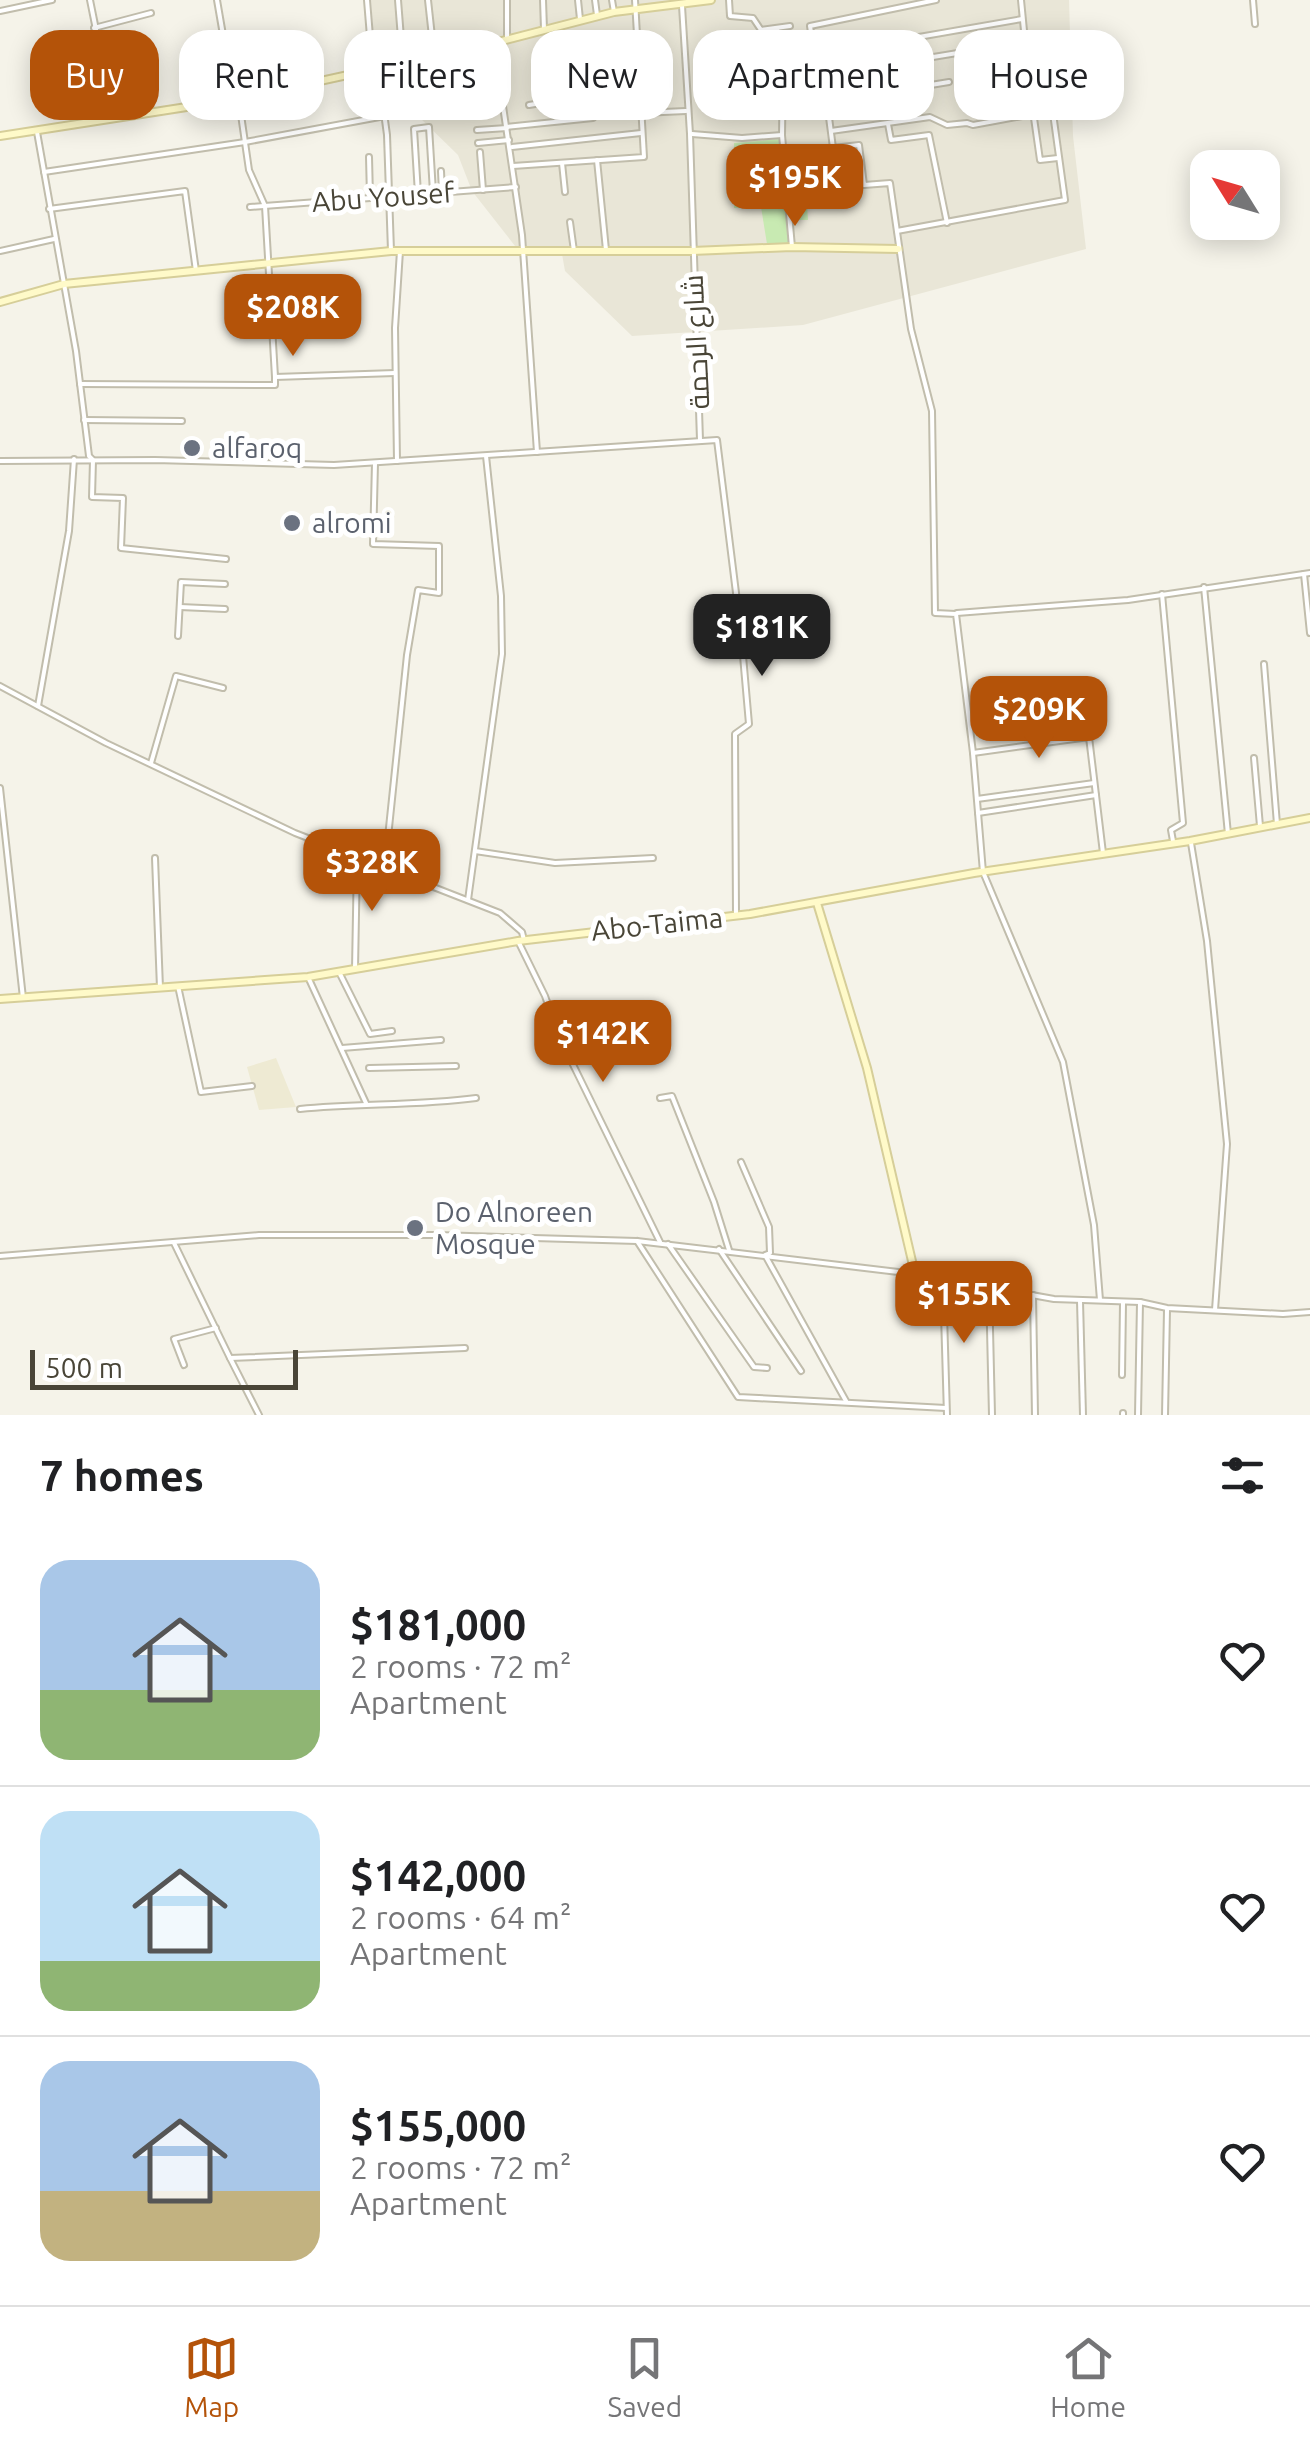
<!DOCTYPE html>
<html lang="en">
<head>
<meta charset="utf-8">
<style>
	:root { --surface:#fff; --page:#f6f6f6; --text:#202124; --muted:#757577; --line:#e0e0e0; --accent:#b45309 }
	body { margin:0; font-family:Ubuntu,Cairo,sans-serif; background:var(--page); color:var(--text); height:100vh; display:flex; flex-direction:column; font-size:38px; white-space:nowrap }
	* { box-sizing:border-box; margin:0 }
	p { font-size:32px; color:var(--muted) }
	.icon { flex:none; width:55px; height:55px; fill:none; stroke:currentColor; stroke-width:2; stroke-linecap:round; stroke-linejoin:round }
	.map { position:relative; height:1415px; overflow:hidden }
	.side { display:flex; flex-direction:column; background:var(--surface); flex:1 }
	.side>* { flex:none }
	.top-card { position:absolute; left:30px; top:30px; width:1250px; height:90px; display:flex; gap:20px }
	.needle { width:65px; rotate:307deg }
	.buttons { position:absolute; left:1190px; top:150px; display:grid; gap:20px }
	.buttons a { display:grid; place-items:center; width:90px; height:90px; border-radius:20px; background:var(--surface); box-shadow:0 5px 25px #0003; font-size:50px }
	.scale { position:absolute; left:30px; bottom:25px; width:268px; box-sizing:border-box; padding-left:10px; border:5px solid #494537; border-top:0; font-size:28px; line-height:35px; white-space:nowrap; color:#494537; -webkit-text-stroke:8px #fff; paint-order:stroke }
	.price { position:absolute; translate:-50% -85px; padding:0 22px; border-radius:20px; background:var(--accent); color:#fff; font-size:32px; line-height:65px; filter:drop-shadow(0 2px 5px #0008) }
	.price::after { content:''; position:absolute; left:50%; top:60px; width:30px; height:22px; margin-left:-15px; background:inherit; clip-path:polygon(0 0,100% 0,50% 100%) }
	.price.active { background:#222; color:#fff }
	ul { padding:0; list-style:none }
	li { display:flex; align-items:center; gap:30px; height:250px; padding:0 40px }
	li+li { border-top:2px solid var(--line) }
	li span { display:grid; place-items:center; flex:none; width:280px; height:200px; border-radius:30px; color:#555 }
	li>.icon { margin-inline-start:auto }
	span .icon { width:120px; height:120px; fill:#fffc; stroke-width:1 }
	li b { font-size:42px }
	h2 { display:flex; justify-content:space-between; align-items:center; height:120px; padding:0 40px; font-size:42px }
	.tag { padding:0 35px; border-radius:30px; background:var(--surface); box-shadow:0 5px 25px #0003; font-size:35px; line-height:90px }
	.tag.active { background:var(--accent); color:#fff }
	.menu { display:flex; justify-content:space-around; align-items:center; height:140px; border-top:2px solid var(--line); background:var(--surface); font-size:28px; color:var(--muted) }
	.menu a { display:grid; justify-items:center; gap:5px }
	.menu .active { color:var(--accent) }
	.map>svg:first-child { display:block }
</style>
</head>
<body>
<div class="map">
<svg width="1310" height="1415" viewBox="0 0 1310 1415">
	<rect width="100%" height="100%" fill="#f5f3e9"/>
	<polygon fill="#e9e6d7" points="371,0 1069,0 1073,136 1086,249 803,325 632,336 565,271 562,254 515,246 472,191 458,155 376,75"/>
	<polygon fill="#e5e2db" points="148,73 156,110 137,113 129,77"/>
	<g fill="#eeead3">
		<polygon points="129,77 137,113 115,118 107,83"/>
		<polygon points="276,1058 296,1107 259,1110 247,1067"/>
	</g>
	<g fill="#c8eab2">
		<polygon points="781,139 788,193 789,244 767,244 761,207 768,207 766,177 751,178 752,208 734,208 734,143"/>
		<polygon points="806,189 808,220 792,220 790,193"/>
	</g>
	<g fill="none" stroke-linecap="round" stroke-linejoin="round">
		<defs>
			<g id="street">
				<polyline points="90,0 114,119"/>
				<polyline points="217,0 234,99"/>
				<polyline points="367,0 372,61 380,83 387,135 391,251"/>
				<polyline points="398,0 403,64"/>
				<polyline points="428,0 434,55"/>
				<polyline points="507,0 507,40"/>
				<polyline points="543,0 544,29"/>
				<polyline points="578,0 580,19"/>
				<polyline points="595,0 597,15"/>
				<polyline points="612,0 614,12"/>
				<polyline points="729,0 730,16 753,18 761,30 790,26"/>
				<polyline points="936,0 810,26 818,76 827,102 833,148 859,145 864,185 890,183 911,329 932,411 935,613 956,614 973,753 983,872 1063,1062 1094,1225 1100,1300"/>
				<polyline points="1253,0 1255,24"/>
				<polyline points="682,6 690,134 700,440"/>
				<polyline points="0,11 52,0"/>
				<polyline points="94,28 151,13"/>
				<polyline points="777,28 783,69 782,135 792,247"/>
				<polyline points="494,45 522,235 537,452"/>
				<polyline points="815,55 1022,19"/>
				<polyline points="818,76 1024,42"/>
				<polyline points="906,89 907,104"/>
				<polyline points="239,101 249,170 265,206 275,377 395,373"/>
				<polyline points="546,101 542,84 638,66"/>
				<polyline points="827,102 949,82"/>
				<polyline points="1032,104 1040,160 1058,158"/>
				<polyline points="529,105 639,87"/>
				<polyline points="477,106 502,102"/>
				<polyline points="641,113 686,111"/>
				<polyline points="888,124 891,140 929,135 947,223"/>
				<polyline points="506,127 593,118 591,94"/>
				<polyline points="477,130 507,128"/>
				<polyline points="831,131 930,117 947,125 967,123 973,125 1033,114"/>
				<polyline points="37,132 76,351 89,456 93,460 92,497 123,498 121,548 226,559"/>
				<polyline points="692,134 742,138 782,135"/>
				<polyline points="478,143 509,140"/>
				<polyline points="512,147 641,133"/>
				<polyline points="480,152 483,190"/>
				<polyline points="784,156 833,148"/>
				<polyline points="369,157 370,197"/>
				<polyline points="597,160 606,250"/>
				<polyline points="562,163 565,192"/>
				<polyline points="513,166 644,157 635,0"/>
				<polyline points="441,171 442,193"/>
				<polyline points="44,172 245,142 385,116"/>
				<polyline points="788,190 863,185"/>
				<polyline points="418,194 414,129 429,127 433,192"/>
				<polyline points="250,207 516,187"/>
				<polyline points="49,209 185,191 196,271"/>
				<polyline points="570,222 574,251"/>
				<polyline points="897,231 1065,200 1052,106 1031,102 1021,0"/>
				<polyline points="0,251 54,239"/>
				<polyline points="80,384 271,385 275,385 275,377"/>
				<polyline points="84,420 182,421"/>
				<polyline points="0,461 155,460 334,465 717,440 741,633 749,724 735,734 736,915"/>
				<polyline points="397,461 395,328 400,251"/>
				<polyline points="375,463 373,544 439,546 439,593 418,590 407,655 385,866"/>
				<polyline points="1304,574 1310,633"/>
				<polyline points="1204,587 1228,834"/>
				<polyline points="1162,594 1183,823 1171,830 1173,841"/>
				<polyline points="180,607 225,609"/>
				<polyline points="957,613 1128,600 1310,573"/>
				<polyline points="178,636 181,582 225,584"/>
				<polyline points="1264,664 1277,824"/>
				<polyline points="0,686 106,743 295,833 500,913 522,932 524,940"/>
				<polyline points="38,706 69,531 74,459"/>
				<polyline points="973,753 1089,737 1103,853"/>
				<polyline points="1254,758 1260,826"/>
				<polyline points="151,763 176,676 223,688"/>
				<polyline points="0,788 23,998"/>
				<polyline points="977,799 1094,783"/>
				<polyline points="978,813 1096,795"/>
				<polyline points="1191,843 1207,941 1227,1144 1215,1310"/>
				<polyline points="475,851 555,863 653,858"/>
				<polyline points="155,858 160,988"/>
				<polyline points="468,900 502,654 501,596 486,456"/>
				<polyline points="518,941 545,996 559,1036 660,1242"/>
				<polyline points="355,969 357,859"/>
				<polyline points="339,972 370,1034 392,1031"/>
				<polyline points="308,977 366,1103"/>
				<polyline points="178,986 201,1092 252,1086"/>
				<polyline points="342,1048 441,1040"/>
				<polyline points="369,1068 456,1066"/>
				<polyline points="660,1098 672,1096 714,1202 729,1250"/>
				<path d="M300,1109C358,1103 417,1106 476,1098"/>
				<polyline points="741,1162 769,1227 770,1253 765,1255 846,1401"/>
				<polyline points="637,1241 738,1397 946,1408"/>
				<polyline points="174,1243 230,1358 465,1348"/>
				<polyline points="668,1244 754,1367 767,1368"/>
				<polyline points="719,1249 801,1371"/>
				<polyline points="0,1256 259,1235 437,1235 637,1241 915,1274 1054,1299 1140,1302 1167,1308 1283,1314 1310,1312"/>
				<polyline points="943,1280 947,1415"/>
				<polyline points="989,1286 992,1415"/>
				<polyline points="1033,1295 1035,1415"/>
				<polyline points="1080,1301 1083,1415"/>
				<polyline points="230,1358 259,1415"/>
				<polyline points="184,1365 174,1339 216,1328"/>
				<polyline points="1122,1375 1123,1303"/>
				<polyline points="1123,1413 1123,1415"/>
				<polyline points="1138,1415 1140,1302"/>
				<polyline points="1165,1415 1167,1310"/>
			</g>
			<g id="secondary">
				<polyline points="0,136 238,99 494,43 614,12 711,0"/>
				<polyline points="0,302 64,284 391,251 692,251 792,247 898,249"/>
				<polyline points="817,903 867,1068 915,1274"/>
				<polyline points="0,999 308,977 518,941 750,914 974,873 1190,841 1310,818"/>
			</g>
		</defs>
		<use href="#street" stroke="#c1bdac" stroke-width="8"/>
		<use href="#secondary" stroke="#d6ce99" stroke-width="10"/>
		<use href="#street" stroke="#fff" stroke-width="4"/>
		<use href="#secondary" stroke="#fffac9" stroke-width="6"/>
	</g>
	<g fill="#6b7280" stroke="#fff" stroke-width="4">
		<circle cx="192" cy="448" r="10"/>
		<circle cx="292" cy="523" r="10"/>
		<circle cx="415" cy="1228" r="10"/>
	</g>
	<g text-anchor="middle" stroke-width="10" stroke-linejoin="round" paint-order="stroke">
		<g font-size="28" fill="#494537" stroke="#fff">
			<text transform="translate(383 197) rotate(-4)" y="10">Abu Yousef</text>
			<text transform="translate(696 342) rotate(-93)" y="10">شارع الرحمة</text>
			<text transform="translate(657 924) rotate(-6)" y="10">Abo-Taima</text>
		</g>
		<g font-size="28" fill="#5b616d" stroke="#fff" text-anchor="start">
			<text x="212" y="458">alfaroq</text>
			<text x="312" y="533">alromi</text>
			<text x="435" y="1222">Do Alnoreen<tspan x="435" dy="32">Mosque</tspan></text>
		</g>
	</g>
</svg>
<div class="buttons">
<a><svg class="needle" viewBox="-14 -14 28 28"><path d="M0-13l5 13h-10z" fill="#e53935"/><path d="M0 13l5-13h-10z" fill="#757577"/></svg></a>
</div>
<div class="scale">500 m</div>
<b class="price" style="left:795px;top:229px">$195K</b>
<b class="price" style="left:293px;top:359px">$208K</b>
<b class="price active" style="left:762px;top:679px">$181K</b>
<b class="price" style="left:1039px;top:761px">$209K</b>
<b class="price" style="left:372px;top:914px">$328K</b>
<b class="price" style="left:603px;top:1085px">$142K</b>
<b class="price" style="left:964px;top:1346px">$155K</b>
<div class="top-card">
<a class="tag active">Buy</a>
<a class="tag">Rent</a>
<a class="tag">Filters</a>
<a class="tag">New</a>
<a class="tag">Apartment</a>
<a class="tag">House</a>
</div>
</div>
<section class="side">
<h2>7 homes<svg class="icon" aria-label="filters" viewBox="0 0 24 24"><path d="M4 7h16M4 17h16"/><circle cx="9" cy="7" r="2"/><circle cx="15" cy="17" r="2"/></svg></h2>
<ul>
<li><span style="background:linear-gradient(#a9c7e8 65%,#8fb573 0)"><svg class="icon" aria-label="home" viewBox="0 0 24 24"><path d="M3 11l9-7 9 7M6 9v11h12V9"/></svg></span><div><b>$181,000</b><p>2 rooms · 72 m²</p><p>Apartment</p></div><svg class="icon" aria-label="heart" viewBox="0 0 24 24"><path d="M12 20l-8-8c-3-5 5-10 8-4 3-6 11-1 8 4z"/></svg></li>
<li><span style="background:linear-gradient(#bfe0f5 75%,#8fb573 0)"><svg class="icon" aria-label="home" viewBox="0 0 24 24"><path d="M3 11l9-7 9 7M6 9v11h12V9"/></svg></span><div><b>$142,000</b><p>2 rooms · 64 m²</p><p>Apartment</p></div><svg class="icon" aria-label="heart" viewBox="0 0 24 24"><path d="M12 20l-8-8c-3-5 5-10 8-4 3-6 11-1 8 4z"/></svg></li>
<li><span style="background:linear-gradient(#a9c7e8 65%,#c2b280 0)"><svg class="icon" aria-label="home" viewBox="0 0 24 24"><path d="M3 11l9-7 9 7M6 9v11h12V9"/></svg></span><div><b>$155,000</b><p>2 rooms · 72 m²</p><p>Apartment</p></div><svg class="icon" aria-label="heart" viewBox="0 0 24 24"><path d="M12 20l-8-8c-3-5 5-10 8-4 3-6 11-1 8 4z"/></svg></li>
</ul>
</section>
<nav class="menu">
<a class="active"><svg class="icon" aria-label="map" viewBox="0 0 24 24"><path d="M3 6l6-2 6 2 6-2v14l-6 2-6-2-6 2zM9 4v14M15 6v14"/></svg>Map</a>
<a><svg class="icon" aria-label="saved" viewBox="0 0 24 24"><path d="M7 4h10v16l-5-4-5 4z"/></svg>Saved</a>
<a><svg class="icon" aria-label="home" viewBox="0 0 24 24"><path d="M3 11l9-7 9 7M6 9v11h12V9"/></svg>Home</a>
</nav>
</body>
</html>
